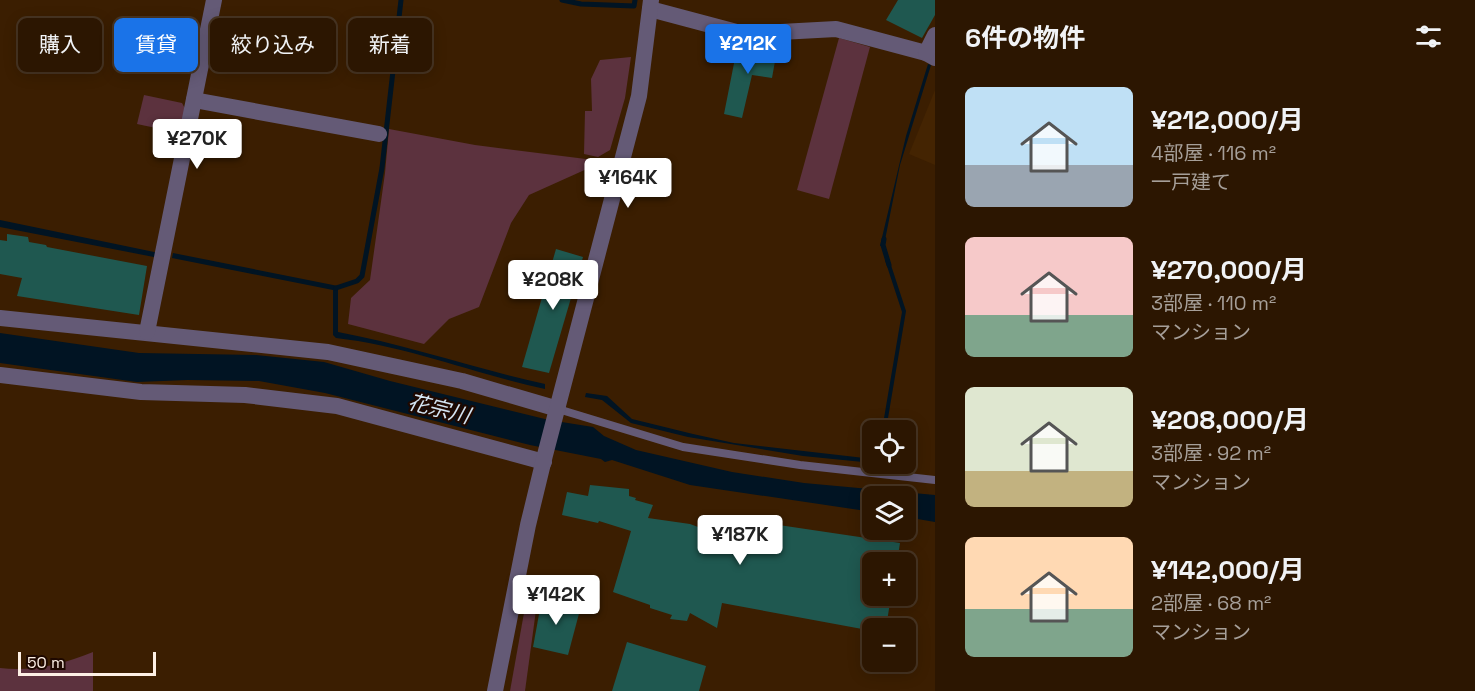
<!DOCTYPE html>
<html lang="ja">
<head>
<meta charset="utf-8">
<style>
	:root { --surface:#2c1601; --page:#341f0b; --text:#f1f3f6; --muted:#a69f99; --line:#483523; --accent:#1a73e8 }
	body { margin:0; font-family:"Space Grotesk","Noto Sans JP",sans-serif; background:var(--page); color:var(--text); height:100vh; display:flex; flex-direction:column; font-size:22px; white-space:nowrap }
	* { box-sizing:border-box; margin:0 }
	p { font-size:20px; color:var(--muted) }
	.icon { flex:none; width:33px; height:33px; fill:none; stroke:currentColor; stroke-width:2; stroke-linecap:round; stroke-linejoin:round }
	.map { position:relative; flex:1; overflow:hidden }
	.drawer { display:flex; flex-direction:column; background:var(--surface); width:540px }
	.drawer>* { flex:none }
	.banner { position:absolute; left:18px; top:18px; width:570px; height:54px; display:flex; gap:12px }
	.fabs { position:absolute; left:862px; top:420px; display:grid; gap:12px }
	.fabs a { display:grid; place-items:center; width:54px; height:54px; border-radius:9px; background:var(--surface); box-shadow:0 3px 15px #0003,0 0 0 2px var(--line); font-size:30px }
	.scale { position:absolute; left:18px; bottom:15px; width:138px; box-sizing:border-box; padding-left:6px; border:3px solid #fdf0e5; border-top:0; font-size:16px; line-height:21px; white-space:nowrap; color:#fdf0e5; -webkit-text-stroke:4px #1e0800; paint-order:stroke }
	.price { position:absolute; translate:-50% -51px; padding:0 14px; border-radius:6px; background:#fff; color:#222; font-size:20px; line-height:39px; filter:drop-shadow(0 2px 3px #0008) }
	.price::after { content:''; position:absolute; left:50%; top:36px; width:18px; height:14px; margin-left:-9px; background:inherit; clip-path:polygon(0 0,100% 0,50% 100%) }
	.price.selected { background:var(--accent); color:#fff }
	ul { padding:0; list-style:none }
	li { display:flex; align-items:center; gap:18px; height:150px; padding:0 30px }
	li span { display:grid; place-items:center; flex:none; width:168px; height:120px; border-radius:9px; color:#555 }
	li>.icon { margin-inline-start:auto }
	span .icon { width:72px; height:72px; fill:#fffc; stroke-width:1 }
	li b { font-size:26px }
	h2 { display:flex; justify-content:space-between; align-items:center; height:72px; padding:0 30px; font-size:26px }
	.tag { padding:0 21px; border-radius:9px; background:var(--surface); box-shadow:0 3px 15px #0003,0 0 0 2px var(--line); font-size:21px; line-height:54px }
	.tag.selected { background:var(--accent); color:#fff }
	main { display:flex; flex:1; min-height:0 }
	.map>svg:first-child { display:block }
</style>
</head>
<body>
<main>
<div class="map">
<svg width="935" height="691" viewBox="0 0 935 691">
	<rect width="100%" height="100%" fill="#3b1e01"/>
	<polygon fill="#442402" points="935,90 935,165 909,154"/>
	<g fill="#5c323e">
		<polygon points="839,38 870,47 829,199 797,190"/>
		<polygon points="631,57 625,98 610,150 598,157 584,154 585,111 592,111 591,79 600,60"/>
		<polygon points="144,95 182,103 188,114 184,134 137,124"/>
		<polygon points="389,129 475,145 594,160 589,168 529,195 511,223 479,307 449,319 424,344 348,324 351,298 370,280 385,173"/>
		<polygon points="529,585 539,588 525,691 510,691"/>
		<path d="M93,652V691H0V668C32,672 64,664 93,652Z"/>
	</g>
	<g fill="#011423">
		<polygon points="928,64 931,65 900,165 884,245 880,246 906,136"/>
		<polygon points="0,220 159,253 159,258 0,227"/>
		<path d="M173,253L338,286V332C408,345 476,369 545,384V389C475,374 407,346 336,338L333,335V290L172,258Z"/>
		<polygon points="889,259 906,311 886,430 882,430 902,312 885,260"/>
		<polygon points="0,333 139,353 256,355 324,362 390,381 549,420 593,427 604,436 636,450 732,472 804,483 935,495 935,522 906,517 906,496 873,496 873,512 690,485 612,460 605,462 601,459 530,445 325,393 259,381 188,380 137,382 0,363"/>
		<polygon points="586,393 607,396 632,419 693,434 734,443 873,459 873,463 803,456 688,437 631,423 602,400 585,397"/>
	</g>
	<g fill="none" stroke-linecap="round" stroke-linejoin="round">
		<g stroke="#011423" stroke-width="5">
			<polyline points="562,0 581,4 634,6 635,0"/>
			<polyline points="884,239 883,245 889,265"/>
			<polyline points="336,288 357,281 362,276 382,168 401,0"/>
		</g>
	</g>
	<g fill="#1f5850">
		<polygon points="898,0 935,0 935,15 922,38 886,20"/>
		<polygon points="738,43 777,50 772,78 752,75 742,118 724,114"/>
		<polygon points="7,234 28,237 29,242 46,245 47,247 147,266 139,315 17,296 22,278 0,274 0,240 7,241"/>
		<polygon points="556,249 583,257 549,373 522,367"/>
		<polygon points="590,485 629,489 629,496 636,498 635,500 653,505 648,518 690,524 709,531 743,537 746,520 900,543 897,562 873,562 873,596 891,596 886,628 873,628 873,631 722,603 717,628 690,613 687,621 670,619 672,615 650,608 650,605 613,592 631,531 599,521 598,523 562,515 567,492 588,496"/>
		<polygon points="542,598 581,606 568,655 533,647"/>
		<polygon points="627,642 706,666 699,691 612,691"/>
	</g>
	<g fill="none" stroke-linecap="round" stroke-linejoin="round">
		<polyline stroke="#645a76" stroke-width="8" points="558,409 683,447 800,465 935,480"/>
		<g stroke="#645a76" stroke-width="16">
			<polyline points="650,9 744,34 836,29 926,53 935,58"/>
			<polyline points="926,53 935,35"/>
			<polyline points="194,100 379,134"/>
			<polyline points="0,318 328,352 462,381 558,409"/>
			<polyline points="147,332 214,0"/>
			<polyline points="0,375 141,392 245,395 337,406 544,462"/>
			<polyline points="495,691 528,525 545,455 639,96 651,0"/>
		</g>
	</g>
	<g text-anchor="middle" stroke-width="4.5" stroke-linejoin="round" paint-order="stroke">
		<g font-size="21" font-style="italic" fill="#d4e5f3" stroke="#1e0800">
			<text transform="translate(439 409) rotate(14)" y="7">花宗川</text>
		</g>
	</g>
</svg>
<div class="fabs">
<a><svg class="icon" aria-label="locate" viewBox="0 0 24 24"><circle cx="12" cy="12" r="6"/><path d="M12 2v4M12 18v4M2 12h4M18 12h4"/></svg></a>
<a><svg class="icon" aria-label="layers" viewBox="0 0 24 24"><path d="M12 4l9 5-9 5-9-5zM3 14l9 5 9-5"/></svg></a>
<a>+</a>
<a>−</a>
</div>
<div class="scale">50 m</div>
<b class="price selected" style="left:748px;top:75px">¥212K</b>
<b class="price" style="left:197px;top:170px">¥270K</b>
<b class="price" style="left:628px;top:209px">¥164K</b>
<b class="price" style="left:553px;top:311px">¥208K</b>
<b class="price" style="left:740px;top:566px">¥187K</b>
<b class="price" style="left:556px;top:626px">¥142K</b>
<div class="banner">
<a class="tag">購入</a>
<a class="tag selected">賃貸</a>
<a class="tag">絞り込み</a>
<a class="tag">新着</a>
</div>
</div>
<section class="drawer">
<h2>6件の物件<svg class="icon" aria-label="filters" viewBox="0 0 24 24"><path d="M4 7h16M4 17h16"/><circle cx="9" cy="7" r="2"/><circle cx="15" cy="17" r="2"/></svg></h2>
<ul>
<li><span style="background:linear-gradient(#bfe0f5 65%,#9aa5b1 0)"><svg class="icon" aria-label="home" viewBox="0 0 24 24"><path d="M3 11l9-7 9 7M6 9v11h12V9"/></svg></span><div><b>¥212,000/月</b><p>4部屋 · 116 m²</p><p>一戸建て</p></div></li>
<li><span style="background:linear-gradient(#f6c9c9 65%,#7fa58c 0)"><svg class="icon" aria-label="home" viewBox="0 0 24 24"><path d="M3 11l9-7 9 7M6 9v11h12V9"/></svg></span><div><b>¥270,000/月</b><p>3部屋 · 110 m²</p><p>マンション</p></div></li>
<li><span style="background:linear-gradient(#dfe7d0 70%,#c2b280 0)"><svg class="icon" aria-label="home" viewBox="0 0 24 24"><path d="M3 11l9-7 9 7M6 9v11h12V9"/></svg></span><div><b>¥208,000/月</b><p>3部屋 · 92 m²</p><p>マンション</p></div></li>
<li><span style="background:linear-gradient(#ffd9b3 60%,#7fa58c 0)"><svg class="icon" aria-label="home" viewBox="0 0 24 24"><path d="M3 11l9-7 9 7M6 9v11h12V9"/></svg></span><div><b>¥142,000/月</b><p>2部屋 · 68 m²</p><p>マンション</p></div></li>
</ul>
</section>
</main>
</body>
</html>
